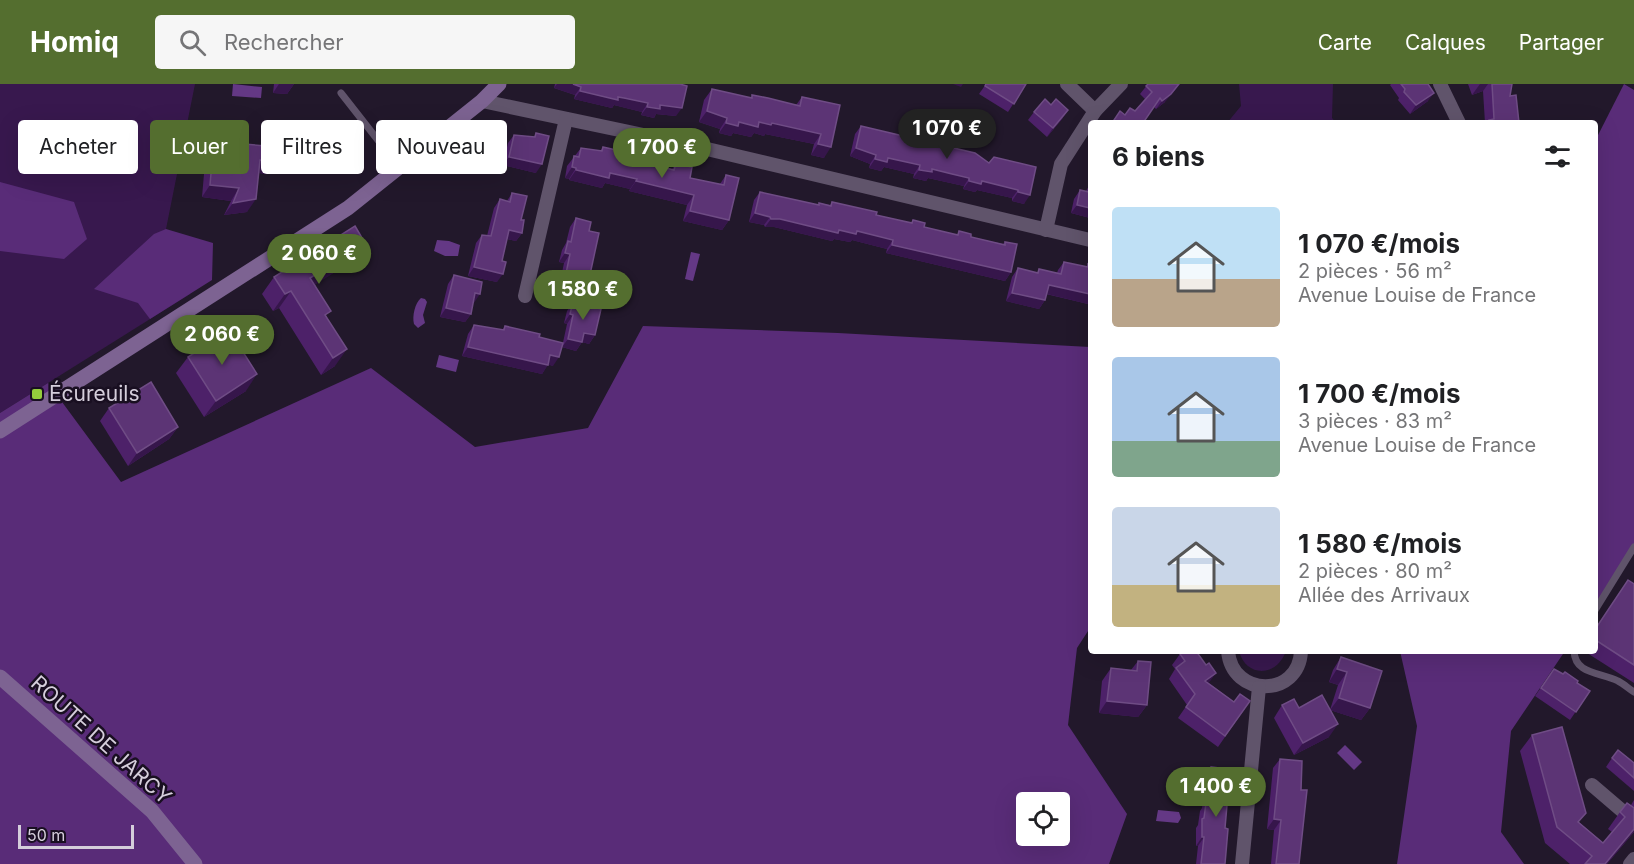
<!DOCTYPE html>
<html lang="fr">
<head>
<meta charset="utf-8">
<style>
	:root { --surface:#fff; --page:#f6f6f6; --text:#202124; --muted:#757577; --accent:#546e2f }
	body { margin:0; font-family:Inter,sans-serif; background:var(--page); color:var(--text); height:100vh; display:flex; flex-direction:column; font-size:22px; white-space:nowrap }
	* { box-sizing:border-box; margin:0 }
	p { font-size:20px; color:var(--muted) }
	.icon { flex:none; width:33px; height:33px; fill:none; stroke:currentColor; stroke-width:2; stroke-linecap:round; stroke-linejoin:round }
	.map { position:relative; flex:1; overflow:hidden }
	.side { position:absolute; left:1088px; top:36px; width:510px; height:534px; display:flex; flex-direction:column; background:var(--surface); border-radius:6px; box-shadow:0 6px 24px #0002 }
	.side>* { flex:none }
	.top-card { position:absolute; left:18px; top:36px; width:570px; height:54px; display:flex; gap:12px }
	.controls { position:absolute; left:1016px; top:708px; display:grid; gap:12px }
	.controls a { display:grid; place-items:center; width:54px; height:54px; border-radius:6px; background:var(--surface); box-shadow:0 6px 24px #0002; font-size:30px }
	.scale { position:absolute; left:18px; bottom:15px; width:116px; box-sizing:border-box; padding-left:6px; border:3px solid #d5cedb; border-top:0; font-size:16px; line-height:21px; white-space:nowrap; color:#d5cedb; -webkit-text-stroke:4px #190f21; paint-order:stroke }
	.price { position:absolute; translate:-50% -51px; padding:0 14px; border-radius:21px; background:var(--accent); color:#fff; font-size:20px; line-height:39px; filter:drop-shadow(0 2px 3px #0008) }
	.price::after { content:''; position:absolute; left:50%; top:36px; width:18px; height:14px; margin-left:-9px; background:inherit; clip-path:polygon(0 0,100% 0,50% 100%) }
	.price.active { background:#222; color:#fff }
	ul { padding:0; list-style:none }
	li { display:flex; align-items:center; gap:18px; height:150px; padding:0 24px }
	li span { display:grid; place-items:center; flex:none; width:168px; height:120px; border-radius:6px; color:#555 }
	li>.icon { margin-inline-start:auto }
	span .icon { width:72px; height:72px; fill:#fffc; stroke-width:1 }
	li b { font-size:26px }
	h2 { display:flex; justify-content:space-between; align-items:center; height:72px; padding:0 24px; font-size:26px }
	.chip { padding:0 21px; border-radius:6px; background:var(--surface); box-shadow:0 6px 24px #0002; font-size:21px; line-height:54px }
	.chip.active { background:var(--accent); color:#fff }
	header { display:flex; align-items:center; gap:36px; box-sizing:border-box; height:84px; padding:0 30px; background:var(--accent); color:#fff }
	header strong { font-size:28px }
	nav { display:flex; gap:33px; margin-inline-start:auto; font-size:21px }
	.search { width:420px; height:54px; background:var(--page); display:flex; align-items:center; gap:15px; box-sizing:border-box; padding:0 21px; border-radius:6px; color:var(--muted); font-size:22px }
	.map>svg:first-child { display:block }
</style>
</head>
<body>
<header>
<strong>Homiq</strong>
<div class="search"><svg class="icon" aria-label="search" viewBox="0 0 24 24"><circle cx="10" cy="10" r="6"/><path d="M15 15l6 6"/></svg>Rechercher</div>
<nav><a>Carte</a><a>Calques</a><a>Partager</a></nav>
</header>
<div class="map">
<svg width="1634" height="780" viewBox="0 0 1634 780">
	<rect width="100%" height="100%" fill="#22182b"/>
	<g fill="#38184e">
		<polygon points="0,0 195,0 166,145 190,210 0,329"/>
		<polygon points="1239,0 1333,0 1332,34 1336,39 1227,39 1241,22"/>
		<path d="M1239,567H1286C1277,593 1246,594 1239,567Z"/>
	</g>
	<g fill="#592c78" fill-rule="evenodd">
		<polygon points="1624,0 1634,6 1634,463 1595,524 1594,59"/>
		<polygon points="0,98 74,118 87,155 64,175 0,167"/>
		<polygon points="166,145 213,159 212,196 150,235 138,219 94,205 154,150"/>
		<path d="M643,242L838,249L1090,263V544L1077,564L1068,641L1127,730L1109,780H0V329L48,299L121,398L371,284L475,363L588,344ZM1026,718H1059V752H1026Z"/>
		<polygon points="1400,567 1565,567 1511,647 1501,748 1524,780 1397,780 1417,642"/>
	</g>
	<g fill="#643885">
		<polygon points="233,0 262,3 261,14 232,12"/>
		<polygon points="437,156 449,157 460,161 458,172 445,172 434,167"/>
		<polygon points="691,168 700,170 693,197 685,195"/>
		<path d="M421,214L425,215L427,218L423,231L425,239L418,244L414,240C412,232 415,219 421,214Z"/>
		<polygon points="439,271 459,276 456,288 436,283"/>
		<polygon points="1345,661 1362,678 1354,686 1337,669"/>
		<polygon points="1158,726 1179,728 1181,734 1178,739 1156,737"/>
	</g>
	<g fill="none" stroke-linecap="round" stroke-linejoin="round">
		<g stroke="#60546b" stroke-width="7">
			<polyline points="341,9 399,83"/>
			<polyline points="1594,528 1634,463"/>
			<path d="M1574,567C1575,591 1601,588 1618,597C1624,600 1629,605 1634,608"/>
		</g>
		<g stroke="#60546b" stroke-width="14">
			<polyline points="1067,0 1095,27"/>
			<polyline points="1440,0 1459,39"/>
			<polyline points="482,17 686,60 1090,156"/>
			<polyline points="1046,146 1061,80 1095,27 1121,0"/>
			<polyline points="525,212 566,35"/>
			<path d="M1228,567C1232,614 1299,614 1301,567"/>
			<polyline points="1592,701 1634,737"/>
			<polyline points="1242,780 1259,603"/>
			<polyline points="1630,780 1634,775"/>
		</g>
		<g stroke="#7d6392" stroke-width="15">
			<polyline points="0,347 348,124 482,17 499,0"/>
			<polyline points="0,593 152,727 195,780"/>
		</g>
	</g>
	<g fill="#4d2169">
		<polygon points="274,0 294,0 287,10 273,9"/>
		<polygon points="555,0 680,0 676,32 656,30 654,34 641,31 642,28 614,21 612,24 574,15 575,11 554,4"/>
		<polygon points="986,0 1026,0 1008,28 979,10"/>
		<polygon points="1148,0 1165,18 1156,25 1154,23 1125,31 1135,27 1145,15 1140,10"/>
		<polygon points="1391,0 1428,0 1428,17 1410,30 1398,16 1399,14 1390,1"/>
		<polygon points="1468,0 1512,0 1510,12 1519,39 1485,39 1483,7 1472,11"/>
		<polygon points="712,5 751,14 752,11 796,21 802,13 840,21 824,74 811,71 814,60 765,50 764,52 754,49 751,53 733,49 731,52 719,49 720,45 699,38 704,16"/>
		<polygon points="1051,21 1068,26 1062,35 1047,53 1028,36 1034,28"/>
		<polygon points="861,42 989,79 1036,83 1024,120 1012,117 1012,114 977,106 975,108 963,105 964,102 928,94 926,97 913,94 914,90 884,83 881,87 869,84 870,80 850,72 855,50"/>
		<polygon points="536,49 536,89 503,81 508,59 514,51 534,53"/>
		<polygon points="244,60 276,77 268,90 258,89 247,128 224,131 231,117 202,113 204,90 212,78 235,80 235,72"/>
		<polygon points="603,63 642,78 672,85 676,80 690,94 720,100 726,91 729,136 722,146 683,137 687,121 629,107 630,105 605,99 602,104 569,96 569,95 565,94 567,82 581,64 600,67"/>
		<polygon points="1090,100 1090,134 1071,129 1074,115 1080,106 1086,107"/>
		<polygon points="760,108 818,121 819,119 830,121 832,118 876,131 911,139 913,136 924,143 957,151 959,147 971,153 1003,160 1005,158 1011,188 1005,197 886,169 887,165 852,156 850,158 834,155 832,157 774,143 765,143 764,141 749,138 754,116"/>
		<polygon points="512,109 521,136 522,149 516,157 507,155 497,198 468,192 476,159 482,151 487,152 494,124 500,115 507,117"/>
		<polygon points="576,134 589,147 580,218 557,213 564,179 559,178 562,166 566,159 570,143"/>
		<polygon points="365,159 354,176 315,200 327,234 335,282 321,291 279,224 273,227 262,210 274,193"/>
		<polygon points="1064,178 1086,183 1088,180 1090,181 1090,216 1088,220 1046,210 1045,216 1039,225 1006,217 1012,193 1018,184 1037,189 1039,185 1057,189 1058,186"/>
		<polygon points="454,191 473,219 471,230 465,238 440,233 448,200"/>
		<polygon points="573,218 595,251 589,260 582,258 576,267 562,263 567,240 564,239 567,227"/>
		<polygon points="474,241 502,246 505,242 539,253 553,282 548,280 542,290 462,272 468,250"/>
		<polygon points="188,273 246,307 204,333 176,289"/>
		<polygon points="109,324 178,343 169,355 128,382 100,337"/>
		<polygon points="1628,496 1634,500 1634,599 1584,567 1594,567 1594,546"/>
		<polygon points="1180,570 1209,599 1234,618 1250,617 1218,663 1178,634 1187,621 1169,595 1175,585 1172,581"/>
		<polygon points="1341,573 1370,624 1361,636 1330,626 1338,601 1329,598 1333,586"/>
		<polygon points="1138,577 1147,621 1138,633 1099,629 1102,597 1111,584 1131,586"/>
		<polygon points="1554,585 1590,607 1570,636 1535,612"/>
		<polygon points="1282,621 1299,624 1329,653 1294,671 1274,634"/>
		<polygon points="1532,651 1579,738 1603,759 1612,748 1608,745 1620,728 1631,721 1634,716 1634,748 1607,780 1570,780 1545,759 1520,667"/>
		<polygon points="1612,674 1634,679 1634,707 1606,683"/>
		<polygon points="1280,675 1299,780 1271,780 1274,746 1267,745 1273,684"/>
		<polygon points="1211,683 1227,693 1232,711 1227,717 1225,744 1225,780 1196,780 1198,762 1196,762 1196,744 1198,741 1200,727 1202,724 1205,692"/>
	</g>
	<g fill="#36164b">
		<polygon points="279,0 294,0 287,10 273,9"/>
		<polygon points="557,0 573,0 581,3 575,11 554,4"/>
		<polygon points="953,0 963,0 961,3"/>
		<polygon points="1179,0 1180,0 1165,18 1156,25 1162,17"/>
		<polygon points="1480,0 1488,0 1483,7 1472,11"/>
		<polygon points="580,7 618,13 648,19 642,28 614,21 612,24 574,15"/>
		<polygon points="1434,9 1428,17 1410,30 1416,21"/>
		<polygon points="660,21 682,24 676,32 656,30 654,34 641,31 647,23"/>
		<polygon points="1068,26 1062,35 1047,53 1053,44"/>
		<polygon points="707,27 727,34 720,45 699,38"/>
		<polygon points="739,38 772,39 821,50 814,60 765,50 764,52 754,49 751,53 733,49 731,52 719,49 726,39"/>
		<polygon points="818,60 831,63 824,74 811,71"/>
		<polygon points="856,64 876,71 870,80 850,72"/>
		<polygon points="509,73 542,80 536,89 503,81"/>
		<polygon points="888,74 920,81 914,90 884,83 881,87 869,84 875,75"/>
		<polygon points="260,76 276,77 268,90 251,88"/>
		<polygon points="572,83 576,84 569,95 565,94"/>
		<polygon points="932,85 969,94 964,102 928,94 926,97 913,94 919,86"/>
		<polygon points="576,86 610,89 637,95 630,105 605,99 602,104 569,96"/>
		<polygon points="636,97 694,111 687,121 629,107"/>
		<polygon points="969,97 982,97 1018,106 1012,114 977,106 975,108 963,105"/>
		<polygon points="210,101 239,104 231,117 202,113"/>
		<polygon points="1018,108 1030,111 1024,120 1012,117"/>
		<polygon points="256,115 247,128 224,131 233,119"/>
		<polygon points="1077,121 1090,124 1090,134 1071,129"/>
		<polygon points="690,127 729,136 722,146 683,137"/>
		<polygon points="755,129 770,133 764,141 749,138"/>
		<polygon points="771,135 780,135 839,146 857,147 893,156 887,165 852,156 850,158 834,155 832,157 774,143 765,143"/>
		<polygon points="509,146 522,149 516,157 503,154"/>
		<polygon points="365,159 354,176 299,211 310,194"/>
		<polygon points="892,161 1011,188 1005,197 886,169"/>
		<polygon points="565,169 570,170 564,179 559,178"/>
		<polygon points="474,183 503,190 497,198 468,192"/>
		<polygon points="1049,201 1090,210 1090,216 1088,220 1043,209"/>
		<polygon points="563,204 586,209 580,218 557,213"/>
		<polygon points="291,207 279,224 273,227 285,210"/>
		<polygon points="475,209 480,210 474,219"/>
		<polygon points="1012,209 1045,216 1039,225 1006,217"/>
		<polygon points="446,224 471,230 465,238 440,233"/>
		<polygon points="570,230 573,231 567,240 564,239"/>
		<polygon points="584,249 595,251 589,260 582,258 576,267 562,263 568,255"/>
		<polygon points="468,263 548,281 542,290 462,272"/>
		<polygon points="347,265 335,282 321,291 333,274"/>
		<polygon points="550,271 559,273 553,282 544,280"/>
		<polygon points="257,290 246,307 204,333 216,317"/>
		<polygon points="178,343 169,355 128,382 137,369"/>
		<polygon points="1337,585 1347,588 1338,601 1329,598"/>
		<polygon points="1216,589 1208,600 1205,597"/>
		<polygon points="1339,614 1370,624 1361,636 1330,626"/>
		<polygon points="1107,617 1147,621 1138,633 1099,629"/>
		<polygon points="1338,640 1329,653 1294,671 1303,659"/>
		<polygon points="1274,735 1281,736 1274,746 1267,745"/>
		<polygon points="1634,745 1634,748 1607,780 1605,780"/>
		<polygon points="1202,753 1204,753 1198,762 1196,762"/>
	</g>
	<g fill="#5c3475" stroke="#6f4c85" stroke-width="1.5">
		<polygon points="573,0 680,0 687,2 682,24 660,21 660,25 647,23 648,19 624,14 618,13 618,16 580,7 581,3"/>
		<polygon points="986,0 1026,0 1014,20 985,2"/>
		<polygon points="1148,0 1179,0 1171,10 1162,17 1160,14 1143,39 1112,39 1120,27 1125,31 1130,24 1135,27 1152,8 1146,2"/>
		<polygon points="1401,0 1428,0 1434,9 1416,21 1404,8 1405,5"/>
		<polygon points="1492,0 1512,0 1510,12 1516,11 1519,39 1490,39 1489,36 1494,35"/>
		<polygon points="712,5 752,14 752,11 768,14 800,22 802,13 840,21 831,63 818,60 821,50 772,39 771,41 759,38 758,43 739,38 738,42 726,39 727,34 707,27"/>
		<polygon points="1045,15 1051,21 1056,15 1068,26 1053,44 1034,28"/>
		<polygon points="861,42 975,69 989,79 994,73 1036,83 1030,111 1018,108 1018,106 982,97 981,100 969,97 969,94 952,90 932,85 932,88 919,86 920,81 888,74 887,78 875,75 876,71 856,64"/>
		<polygon points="536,49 549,52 542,80 509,73 514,51 535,53"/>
		<polygon points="244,60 277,63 276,77 260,76 256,115 233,119 239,104 210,101 212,78 242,81"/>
		<polygon points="603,63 643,72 642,78 674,86 676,80 692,83 690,94 724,101 726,91 739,94 729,136 690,127 694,111 636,97 637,95 610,89 609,94 576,86 576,84 572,83 574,72 579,73 581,64 602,67"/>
		<polygon points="1090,103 1090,124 1077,121 1080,106 1089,108"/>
		<polygon points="760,108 819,121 819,119 831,122 832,118 877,128 876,131 912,139 913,136 925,139 924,143 958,151 959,147 971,150 971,153 1005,161 1005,158 1017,160 1011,188 892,161 893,156 857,147 856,150 839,146 838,149 780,135 771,135 770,133 755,129"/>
		<polygon points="512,109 527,112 521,136 524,136 522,149 509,146 502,177 506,178 503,190 474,183 482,151 491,152 500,115 510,118"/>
		<polygon points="576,134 591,138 589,147 599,149 586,209 563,204 570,170 565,169 568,157 571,158"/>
		<polygon points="355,142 365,159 310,194 331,227 325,231 347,265 333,274 291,207 285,210 274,193"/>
		<polygon points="1064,178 1088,183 1088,180 1090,181 1090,210 1049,201 1045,216 1012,209 1018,184 1038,189 1039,185 1061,190"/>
		<polygon points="454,191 482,198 480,210 475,209 471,230 446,224"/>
		<polygon points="573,218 601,225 595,251 584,249 582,258 568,255 573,231 570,230"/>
		<polygon points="474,241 504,246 505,242 540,250 539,253 563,259 559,273 550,271 548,281 468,263"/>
		<polygon points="229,246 257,290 216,317 188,273"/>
		<polygon points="151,298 178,343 137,369 109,324"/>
		<polygon points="1628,496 1634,500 1634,581 1594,555 1594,547"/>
		<polygon points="1184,567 1196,567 1206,581 1209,579 1216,589 1205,597 1234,618 1240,610 1250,617 1225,652 1186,623 1195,610 1176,584 1185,577 1180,570"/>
		<polygon points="1341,573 1382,587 1370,624 1339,614 1347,588 1337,585"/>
		<polygon points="1138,577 1151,578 1147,621 1107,617 1111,584 1137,587"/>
		<polygon points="1554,585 1563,590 1565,588 1578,597 1577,599 1590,607 1576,628 1541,604"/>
		<polygon points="1322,611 1338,640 1303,659 1282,621 1294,615 1299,624"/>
		<polygon points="1562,643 1586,729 1578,738 1603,759 1625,733 1620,728 1627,719 1634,724 1634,745 1605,780 1585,780 1592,772 1557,743 1532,651"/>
		<polygon points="1618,666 1634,679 1634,694 1612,674"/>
		<polygon points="1280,675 1302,677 1301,706 1307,706 1299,780 1276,780 1281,736 1274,735"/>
		<polygon points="1211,683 1228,685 1227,693 1233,694 1232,711 1228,710 1225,744 1228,745 1225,780 1201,780 1204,753 1202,753 1202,735 1204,734 1206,719 1207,719"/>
	</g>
	<rect fill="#94cc3c" stroke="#190f21" stroke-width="2" x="31" y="304" width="12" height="12" rx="3"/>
	<g text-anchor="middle" stroke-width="5" stroke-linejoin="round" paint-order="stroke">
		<g font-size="21" fill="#d5cedb" stroke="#190f21" text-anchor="start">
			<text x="49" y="317">Écureuils</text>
		</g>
		<g font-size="21" fill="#d5cedb" stroke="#190f21">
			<text transform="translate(101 656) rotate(42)" y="7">ROUTE DE JARCY</text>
		</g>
	</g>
</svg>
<div class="controls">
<a><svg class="icon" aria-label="locate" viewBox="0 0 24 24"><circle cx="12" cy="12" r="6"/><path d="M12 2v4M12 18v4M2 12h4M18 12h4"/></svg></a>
</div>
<div class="scale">50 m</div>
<b class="price active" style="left:947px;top:76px">1 070 €</b>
<b class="price" style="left:662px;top:95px">1 700 €</b>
<b class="price" style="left:319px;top:201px">2 060 €</b>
<b class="price" style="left:583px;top:237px">1 580 €</b>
<b class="price" style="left:222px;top:282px">2 060 €</b>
<b class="price" style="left:1216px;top:734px">1 400 €</b>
<div class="top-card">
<a class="chip">Acheter</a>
<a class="chip active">Louer</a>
<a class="chip">Filtres</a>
<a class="chip">Nouveau</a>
</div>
<section class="side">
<h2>6 biens<svg class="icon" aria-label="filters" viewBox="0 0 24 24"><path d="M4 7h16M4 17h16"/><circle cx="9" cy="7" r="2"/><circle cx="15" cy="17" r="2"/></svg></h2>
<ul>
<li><span style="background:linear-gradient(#bfe0f5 60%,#b9a48a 0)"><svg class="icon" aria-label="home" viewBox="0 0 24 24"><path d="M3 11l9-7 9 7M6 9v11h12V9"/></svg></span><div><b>1 070 €/mois</b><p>2 pièces · 56 m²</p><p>Avenue Louise de France</p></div></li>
<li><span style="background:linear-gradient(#a9c7e8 70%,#7fa58c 0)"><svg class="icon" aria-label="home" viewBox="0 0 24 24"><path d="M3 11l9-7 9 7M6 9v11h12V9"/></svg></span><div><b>1 700 €/mois</b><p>3 pièces · 83 m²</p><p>Avenue Louise de France</p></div></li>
<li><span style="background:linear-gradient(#c9d6e8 65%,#c2b280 0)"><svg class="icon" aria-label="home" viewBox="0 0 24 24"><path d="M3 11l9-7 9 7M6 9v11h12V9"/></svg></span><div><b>1 580 €/mois</b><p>2 pièces · 80 m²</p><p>Allée des Arrivaux</p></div></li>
</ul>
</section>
</div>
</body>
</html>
